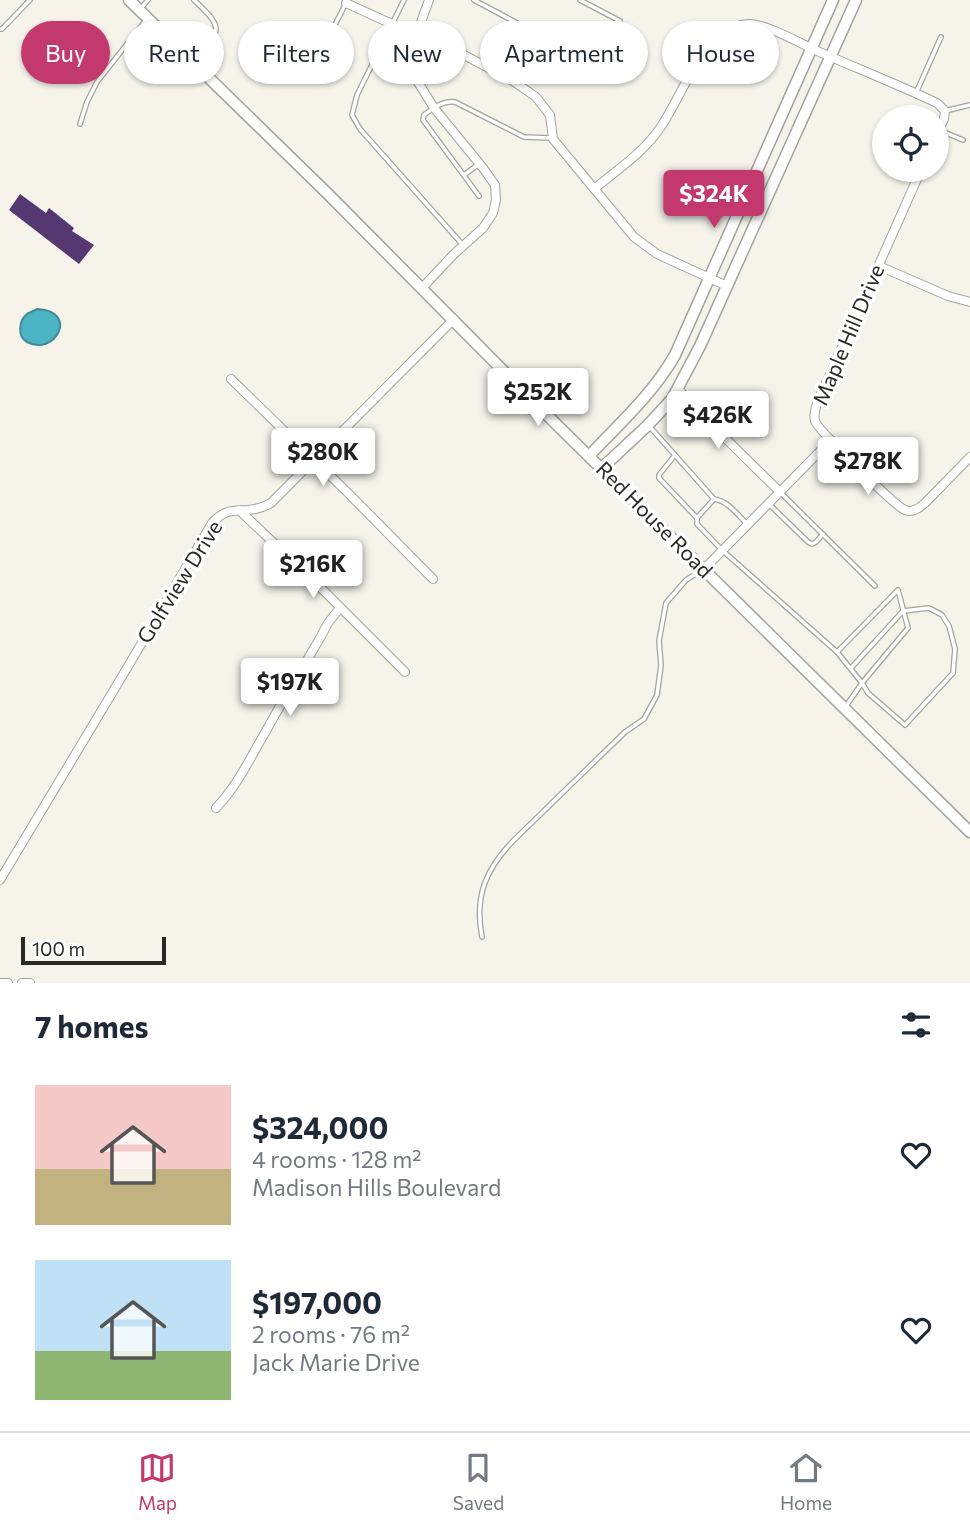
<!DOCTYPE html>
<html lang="en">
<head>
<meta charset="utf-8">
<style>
	:root { --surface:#fff; --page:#f6f6f7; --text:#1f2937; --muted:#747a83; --line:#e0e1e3; --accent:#c4396d }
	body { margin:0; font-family:Commissioner,sans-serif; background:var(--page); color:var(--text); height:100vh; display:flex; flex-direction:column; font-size:26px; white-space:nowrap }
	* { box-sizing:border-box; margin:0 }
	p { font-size:23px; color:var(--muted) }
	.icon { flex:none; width:38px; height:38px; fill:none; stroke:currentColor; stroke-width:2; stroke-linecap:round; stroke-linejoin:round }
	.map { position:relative; height:983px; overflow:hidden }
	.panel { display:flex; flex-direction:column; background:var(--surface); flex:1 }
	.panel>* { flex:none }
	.top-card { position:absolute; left:21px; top:21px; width:929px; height:63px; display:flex; gap:14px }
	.buttons { position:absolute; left:872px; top:105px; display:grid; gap:14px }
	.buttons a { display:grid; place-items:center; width:77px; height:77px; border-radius:50%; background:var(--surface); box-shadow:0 2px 5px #0004; font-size:35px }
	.scale { position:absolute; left:21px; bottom:18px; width:145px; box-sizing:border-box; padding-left:7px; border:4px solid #292825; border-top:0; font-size:19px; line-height:24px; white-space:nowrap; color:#292825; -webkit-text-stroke:5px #fff; paint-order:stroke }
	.price { position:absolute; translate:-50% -60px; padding:0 16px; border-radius:7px; background:#fff; color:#222; font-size:23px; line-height:46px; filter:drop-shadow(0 2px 4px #0008) }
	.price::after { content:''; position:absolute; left:50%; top:42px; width:21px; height:16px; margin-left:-10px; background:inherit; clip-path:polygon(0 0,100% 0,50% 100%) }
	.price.selected { background:var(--accent); color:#fff }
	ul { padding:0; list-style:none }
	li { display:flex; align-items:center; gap:21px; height:175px; padding:0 35px }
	li span { display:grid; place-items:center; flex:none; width:196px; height:140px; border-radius:0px; color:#555 }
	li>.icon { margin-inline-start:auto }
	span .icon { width:84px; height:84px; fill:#fffc; stroke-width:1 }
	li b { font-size:30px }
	h2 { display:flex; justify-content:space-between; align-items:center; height:84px; padding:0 35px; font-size:30px }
	.chip { padding:0 24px; border-radius:32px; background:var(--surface); box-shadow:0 2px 5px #0004; font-size:24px; line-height:63px }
	.chip.selected { background:var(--accent); color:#fff }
	.tabs { display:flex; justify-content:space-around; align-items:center; height:98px; border-top:2px solid var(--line); background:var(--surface); font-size:19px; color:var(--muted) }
	.tabs a { display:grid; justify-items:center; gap:4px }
	.tabs .selected { color:var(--accent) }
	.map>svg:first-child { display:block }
</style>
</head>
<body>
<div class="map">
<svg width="970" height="983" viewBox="0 0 970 983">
	<rect width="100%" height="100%" fill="#f5f3ea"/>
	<path fill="#4bb4c5" stroke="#418a95" stroke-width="2" d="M37,309C80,311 55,357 27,342C17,337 19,320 27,314C28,313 36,310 37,309Z"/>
	<polygon fill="#553872" points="20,194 46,213 49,208 74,228 72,231 94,245 79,264 9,210"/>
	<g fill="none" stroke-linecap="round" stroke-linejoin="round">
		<defs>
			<g id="lane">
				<path d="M194,0C226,30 220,30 195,62"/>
				<polyline points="404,0 357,95 352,115 360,129 462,244"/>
				<polyline points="474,0 601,68"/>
				<polyline points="580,0 620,21"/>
				<polyline points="140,9 148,0"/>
				<polyline points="0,29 2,29 30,0"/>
				<polyline points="313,68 345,5"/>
				<polyline points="916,93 941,37"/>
				<polyline points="945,111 970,105"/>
				<polyline points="80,124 87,102 97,82 146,20"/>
				<polyline points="939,130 963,140"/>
				<polyline points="464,175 479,164"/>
				<path d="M479,196L423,120L424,115C433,108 444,100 455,102L524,137L550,138"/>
				<path d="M650,427L714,499C728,501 737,514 747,524"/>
				<polyline points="675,455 659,475 659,478 697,518 697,524 722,550 837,652 862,683 868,693 905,725 953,673 955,649 949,626 942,615 929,608 903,611 851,668"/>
				<polyline points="781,493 875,586"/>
				<polyline points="769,504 808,542 812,544 816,542 823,534"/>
				<polyline points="697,518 714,499"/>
				<polyline points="837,652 897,591"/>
				<polyline points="846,706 862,683 908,628 898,590"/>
				<path d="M482,937C474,896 486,868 515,839L625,732L644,719L657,695L661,665L659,641L666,603L686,580L702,570"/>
			</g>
			<g id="street">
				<polyline points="346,3 416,35 447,46 513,81 536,97 550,115 553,139 634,237 657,254 727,286"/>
				<path d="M921,170L828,379C823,390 812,408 815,421C818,430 895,506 905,510C913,513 919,508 925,503L970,457"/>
				<path d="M594,189C617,170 643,153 660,128C678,102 697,52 720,34C728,28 741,24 750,24C768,25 798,42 815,50C856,68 897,84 937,103L945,111L944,119L936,137"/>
				<polyline points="879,266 948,296 970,302"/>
				<polyline points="422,288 453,255 483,228 493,213 496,200 495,185 483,168 434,108 411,71 412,47 429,0"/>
				<polyline points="231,379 348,493 433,579"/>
				<polyline points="678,389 720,433 780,492"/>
				<polyline points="239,510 316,583 405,672"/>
				<polyline points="704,569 831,440"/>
				<path d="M216,808C238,785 250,758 266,731C283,700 302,669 320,638L328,623L340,608"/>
				<path d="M0,880L130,663L212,523C228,506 235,513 255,509C260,508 266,506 271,503L454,319"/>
				<polyline points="0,983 8,983"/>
				<polyline points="22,983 30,983"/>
			</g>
			<g id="secondary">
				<polyline points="129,0 328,194 557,425 970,832"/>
				<path d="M589,456C619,424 653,394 675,355L833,0"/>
				<polyline points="602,468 648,425 672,399 700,346 856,0"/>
			</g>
		</defs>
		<use href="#lane" stroke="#a6a39c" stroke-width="6"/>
		<use href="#street" stroke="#a6a39c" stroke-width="10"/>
		<use href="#secondary" stroke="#a6a39c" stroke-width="13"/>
		<use href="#lane" stroke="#fff" stroke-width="3.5"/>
		<use href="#street" stroke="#fff" stroke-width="8"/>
		<use href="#secondary" stroke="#fff" stroke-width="10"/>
	</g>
	<g text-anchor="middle" stroke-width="7" stroke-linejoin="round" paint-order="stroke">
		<g font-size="21" fill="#292825" stroke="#fff">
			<text transform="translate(849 335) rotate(-67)" y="7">Maple Hill Drive</text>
			<text transform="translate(654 520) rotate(45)" y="7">Red House Road</text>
			<text transform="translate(180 582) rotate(-58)" y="7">Golfview Drive</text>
		</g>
	</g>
</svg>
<div class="buttons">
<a><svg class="icon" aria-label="locate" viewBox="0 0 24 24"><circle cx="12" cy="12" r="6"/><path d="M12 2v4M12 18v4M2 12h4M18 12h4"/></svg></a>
</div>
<div class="scale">100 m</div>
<b class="price selected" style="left:714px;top:230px">$324K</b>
<b class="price" style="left:538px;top:428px">$252K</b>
<b class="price" style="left:718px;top:451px">$426K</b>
<b class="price" style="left:323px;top:488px">$280K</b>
<b class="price" style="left:868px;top:497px">$278K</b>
<b class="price" style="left:313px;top:600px">$216K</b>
<b class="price" style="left:290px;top:718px">$197K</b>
<div class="top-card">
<a class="chip selected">Buy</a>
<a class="chip">Rent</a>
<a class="chip">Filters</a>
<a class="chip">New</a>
<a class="chip">Apartment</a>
<a class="chip">House</a>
</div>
</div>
<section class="panel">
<h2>7 homes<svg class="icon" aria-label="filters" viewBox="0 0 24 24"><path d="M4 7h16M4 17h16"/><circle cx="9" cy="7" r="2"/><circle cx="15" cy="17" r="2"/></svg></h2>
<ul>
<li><span style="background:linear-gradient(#f6c9c9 60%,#c2b280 0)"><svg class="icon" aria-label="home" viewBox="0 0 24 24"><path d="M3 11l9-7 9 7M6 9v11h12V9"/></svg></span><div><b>$324,000</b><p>4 rooms · 128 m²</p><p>Madison Hills Boulevard</p></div><svg class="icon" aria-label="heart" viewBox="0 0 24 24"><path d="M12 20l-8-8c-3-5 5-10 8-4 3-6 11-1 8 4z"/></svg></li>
<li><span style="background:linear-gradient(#bfe0f5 65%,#8fb573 0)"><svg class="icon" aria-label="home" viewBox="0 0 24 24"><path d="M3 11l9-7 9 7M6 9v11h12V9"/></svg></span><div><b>$197,000</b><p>2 rooms · 76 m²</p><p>Jack Marie Drive</p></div><svg class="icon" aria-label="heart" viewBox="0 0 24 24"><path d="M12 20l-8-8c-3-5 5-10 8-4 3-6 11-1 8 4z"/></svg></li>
</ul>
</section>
<nav class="tabs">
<a class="selected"><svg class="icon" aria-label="map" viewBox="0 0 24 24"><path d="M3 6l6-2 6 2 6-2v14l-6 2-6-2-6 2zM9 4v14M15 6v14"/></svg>Map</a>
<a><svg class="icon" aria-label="saved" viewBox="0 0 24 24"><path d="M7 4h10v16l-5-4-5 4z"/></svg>Saved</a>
<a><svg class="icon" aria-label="home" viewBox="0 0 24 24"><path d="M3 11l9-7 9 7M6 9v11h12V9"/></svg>Home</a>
</nav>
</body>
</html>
